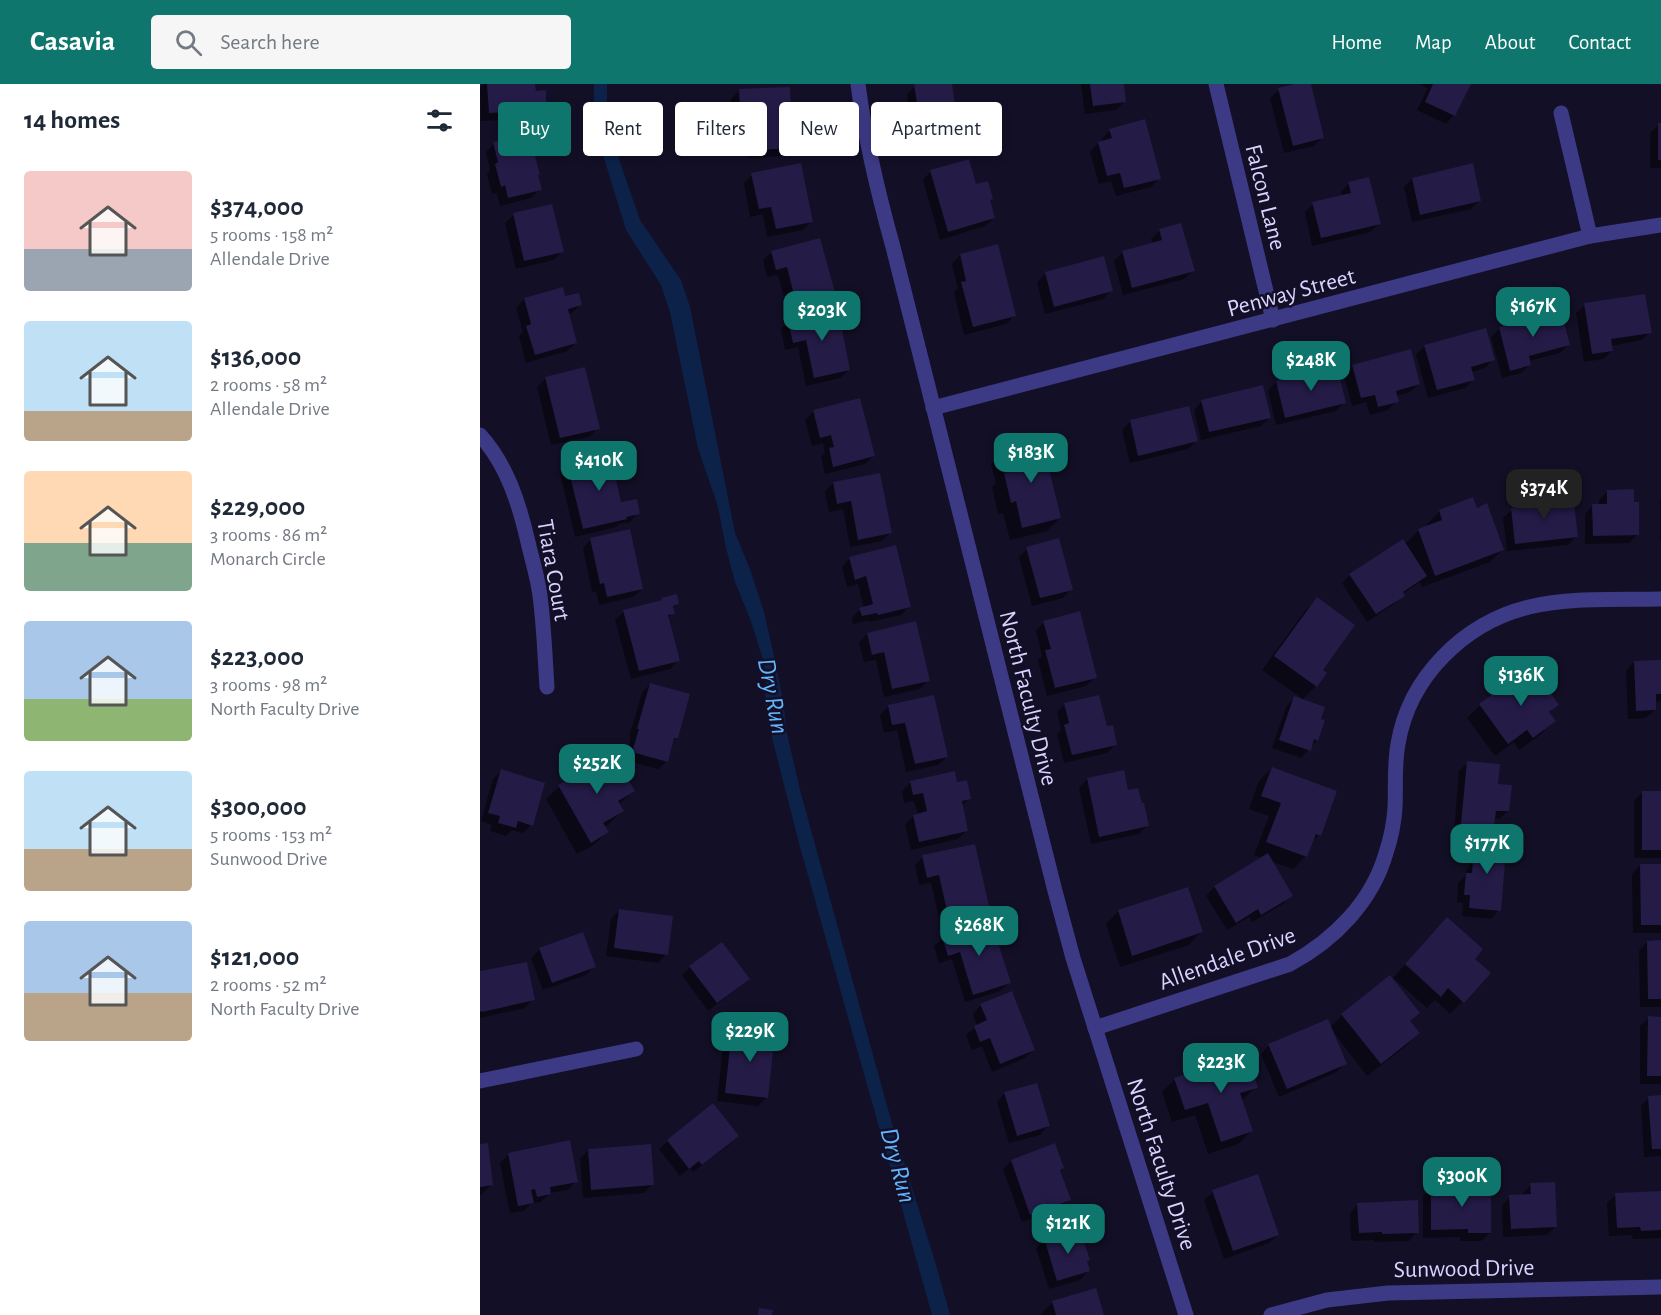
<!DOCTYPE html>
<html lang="en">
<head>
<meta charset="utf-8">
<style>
	:root { --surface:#fff; --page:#f6f6f7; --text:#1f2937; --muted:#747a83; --accent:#0f766e }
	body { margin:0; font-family:"Alegreya Sans",sans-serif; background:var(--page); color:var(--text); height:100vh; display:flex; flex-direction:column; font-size:22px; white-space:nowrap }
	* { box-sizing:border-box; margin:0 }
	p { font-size:20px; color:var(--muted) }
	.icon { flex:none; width:33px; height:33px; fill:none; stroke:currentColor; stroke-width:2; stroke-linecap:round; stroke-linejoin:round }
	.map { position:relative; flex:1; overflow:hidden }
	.panel { display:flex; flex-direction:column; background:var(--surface); width:480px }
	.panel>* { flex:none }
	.guide { position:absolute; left:18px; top:18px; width:570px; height:54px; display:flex; gap:12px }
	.price { position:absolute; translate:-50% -51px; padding:0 14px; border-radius:12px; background:var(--accent); color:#fff; font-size:20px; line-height:39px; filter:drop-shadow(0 2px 3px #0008) }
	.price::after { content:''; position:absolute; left:50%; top:36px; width:18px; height:14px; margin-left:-9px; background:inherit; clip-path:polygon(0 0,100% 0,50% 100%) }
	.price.current { background:#222; color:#fff }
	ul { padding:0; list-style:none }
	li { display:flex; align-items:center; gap:18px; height:150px; padding:0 24px }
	li span { display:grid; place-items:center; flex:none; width:168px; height:120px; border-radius:6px; color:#555 }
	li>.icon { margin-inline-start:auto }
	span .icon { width:72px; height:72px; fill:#fffc; stroke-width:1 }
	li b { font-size:26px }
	h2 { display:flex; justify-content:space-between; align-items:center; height:72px; padding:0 24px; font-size:26px }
	.pill { padding:0 21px; border-radius:6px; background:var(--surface); box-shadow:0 3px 9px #0003; font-size:21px; line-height:54px }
	.pill.current { background:var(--accent); color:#fff }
	header { display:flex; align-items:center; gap:36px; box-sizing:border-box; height:84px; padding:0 30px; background:var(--accent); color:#fff }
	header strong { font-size:28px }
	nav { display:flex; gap:33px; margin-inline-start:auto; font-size:21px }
	.search { width:420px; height:54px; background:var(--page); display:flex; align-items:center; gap:15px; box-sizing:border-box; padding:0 21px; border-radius:6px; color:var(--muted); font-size:22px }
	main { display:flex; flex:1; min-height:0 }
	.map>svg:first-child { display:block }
</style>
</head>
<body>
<header>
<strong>Casavia</strong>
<div class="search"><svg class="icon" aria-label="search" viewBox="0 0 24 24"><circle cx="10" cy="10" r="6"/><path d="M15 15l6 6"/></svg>Search here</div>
<nav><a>Home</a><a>Map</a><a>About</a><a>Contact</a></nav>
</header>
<main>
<section class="panel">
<h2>14 homes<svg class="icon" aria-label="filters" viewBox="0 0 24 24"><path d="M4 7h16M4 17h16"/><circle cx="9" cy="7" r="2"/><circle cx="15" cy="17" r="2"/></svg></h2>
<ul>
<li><span style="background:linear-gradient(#f6c9c9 65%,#9aa5b1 0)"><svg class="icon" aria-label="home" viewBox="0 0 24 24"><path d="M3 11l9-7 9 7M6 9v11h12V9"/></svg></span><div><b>$374,000</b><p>5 rooms · 158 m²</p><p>Allendale Drive</p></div></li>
<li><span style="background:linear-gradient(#bfe0f5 75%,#b9a48a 0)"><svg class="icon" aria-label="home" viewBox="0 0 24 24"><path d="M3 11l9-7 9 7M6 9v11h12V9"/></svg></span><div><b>$136,000</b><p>2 rooms · 58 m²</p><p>Allendale Drive</p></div></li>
<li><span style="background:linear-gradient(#ffd9b3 60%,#7fa58c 0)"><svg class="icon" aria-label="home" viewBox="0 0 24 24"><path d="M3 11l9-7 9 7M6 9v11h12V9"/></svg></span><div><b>$229,000</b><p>3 rooms · 86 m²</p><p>Monarch Circle</p></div></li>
<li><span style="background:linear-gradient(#a9c7e8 65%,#8fb573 0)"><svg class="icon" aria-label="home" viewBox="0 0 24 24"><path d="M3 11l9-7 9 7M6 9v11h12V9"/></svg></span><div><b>$223,000</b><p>3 rooms · 98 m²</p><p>North Faculty Drive</p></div></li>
<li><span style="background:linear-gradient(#bfe0f5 65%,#b9a48a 0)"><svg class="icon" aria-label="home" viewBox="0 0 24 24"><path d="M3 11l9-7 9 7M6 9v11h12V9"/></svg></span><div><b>$300,000</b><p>5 rooms · 153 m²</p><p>Sunwood Drive</p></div></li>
<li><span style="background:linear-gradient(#a9c7e8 60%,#b9a48a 0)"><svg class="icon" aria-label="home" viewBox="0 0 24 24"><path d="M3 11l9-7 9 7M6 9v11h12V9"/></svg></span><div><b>$121,000</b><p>2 rooms · 52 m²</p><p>North Faculty Drive</p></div></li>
</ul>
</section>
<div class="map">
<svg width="1181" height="1231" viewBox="0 0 1181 1231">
	<rect width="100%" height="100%" fill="#130f26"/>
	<polygon fill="#0c2248" points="114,0 127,0 127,26 140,78 160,136 201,196 210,223 255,449 270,485 284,528 296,581 304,622 306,645 320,706 411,1036 457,1184 470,1231 452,1231 320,763 292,654 285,618 286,598 283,575 270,535 255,498 246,464 238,423 218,364 190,228 181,201 146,146 122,68 114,27"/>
	<g fill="#0007">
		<polygon points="4,0 54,0 54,8 65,21 56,29 50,30 45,35 1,37 0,4"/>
		<polygon points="445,0 470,0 477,40 488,57 480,66 436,72 427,10 435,2"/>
		<polygon points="601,0 642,0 645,17 636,26 605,30"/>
		<polygon points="820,0 829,0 843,53 834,62 804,69 790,14 799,6"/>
		<polygon points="939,0 989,0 974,31 966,40 937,26 948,4"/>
		<polygon points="259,7 312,63 303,72 268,74 266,36 252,37 251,15"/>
		<polygon points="1178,41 1181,41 1181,84 1170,84 1170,49"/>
		<polygon points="630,46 679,94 671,103 636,112 631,97 619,100 610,68 619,59 623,58 622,55"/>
		<polygon points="14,60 56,92 60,105 51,114 20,122 17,109 12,110 7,90 10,86 6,68"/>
		<polygon points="451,87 495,102 509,117 514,134 505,142 460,156 443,96"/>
		<polygon points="272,91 332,137 323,146 287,153 283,130 270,133 264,99"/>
		<polygon points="932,95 1000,116 991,125 932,138 924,103"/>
		<polygon points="869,99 899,140 890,148 832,162 825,128 833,120 862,113 861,108"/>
		<polygon points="34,131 82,167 74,176 36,185 25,139"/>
		<polygon points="680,146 713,186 704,195 643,211 634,177 643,168 673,160 671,155"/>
		<polygon points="292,168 354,212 346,220 309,230 298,191 287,193 283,176"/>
		<polygon points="480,171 535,231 526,240 484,251 474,208 478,204 472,180"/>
		<polygon points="566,189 631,206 623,215 565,230 557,198"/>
		<polygon points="84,214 100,221 92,229 88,230 96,259 87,267 46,279 39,252 43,248 36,224 44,215"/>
		<polygon points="1105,221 1170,248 1162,256 1131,262 1132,267 1123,275 1104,278 1096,229"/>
		<polygon points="309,237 369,286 360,294 326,302 318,263 305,266 301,245"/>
		<polygon points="1020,244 1088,261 1080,269 1048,277 1049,281 1041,289 1022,294 1011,253"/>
		<polygon points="945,262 1013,275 1005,284 991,288 993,296 985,304 948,314 936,270"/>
		<polygon points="872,282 939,300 930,308 916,312 917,317 908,326 890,331 886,318 872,322 864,291"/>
		<polygon points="66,294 118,344 109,353 71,361 57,303"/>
		<polygon points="796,298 864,318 856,327 796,341 788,307"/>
		<polygon points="722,317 790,333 781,342 721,356 714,326"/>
		<polygon points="334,327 393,372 385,380 345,390 341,373 345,369 343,359 332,362 325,336"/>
		<polygon points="650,338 716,357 708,365 650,379 642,346"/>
		<polygon points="524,367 580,434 567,447 530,456 523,429 518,430 512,403 516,399 511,380"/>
		<polygon points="88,381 140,420 158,429 150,438 139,440 136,443 95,453 80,389"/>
		<polygon points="353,399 410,449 402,457 370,463 363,425 349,428 345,408"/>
		<polygon points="1128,407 1152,420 1158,450 1149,459 1105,460 1105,430 1113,421 1119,421 1119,416"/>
		<polygon points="1052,412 1096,452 1088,461 1027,467 1023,434 1032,426 1044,425 1043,420"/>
		<polygon points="1181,414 1181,457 1180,457 1180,416"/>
		<polygon points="996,425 1023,465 1010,478 942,503 940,498 922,510 923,511 914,520 887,538 862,499 870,491 924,461 938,447 948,443 947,440 960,427"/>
		<polygon points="111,455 162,505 153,513 119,521 116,507 112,508 103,464"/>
		<polygon points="547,465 591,505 583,514 552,522 539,473"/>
		<polygon points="370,474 430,522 421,531 389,538 389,536 373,540 372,534 380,525 384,524 378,500 367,503 362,483"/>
		<polygon points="182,515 198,520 192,525 193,529 187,535 198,576 190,585 151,595 135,536 144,528 179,518"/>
		<polygon points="837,515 841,586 845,589 836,602 823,615 782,586 824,528"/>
		<polygon points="564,538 615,594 606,602 567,612 558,576 562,572 556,547"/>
		<polygon points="387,550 448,596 440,605 404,613 396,576 384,578 379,559"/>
		<polygon points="1181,577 1181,617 1174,618 1175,626 1166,634 1148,635 1146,587 1154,578"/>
		<polygon points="170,600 196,654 192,658 187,677 178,685 145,676 151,653 149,653 162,609"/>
		<polygon points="814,614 837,656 821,674 792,664 806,623"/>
		<polygon points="585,620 625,644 636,660 627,669 584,679 577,650 581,646 577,628"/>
		<polygon points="1000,621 1077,621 1068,630 1074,637 1061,650 1039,666 1034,658 1015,672 987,634"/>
		<polygon points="409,622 467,673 458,681 426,688 417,646 404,649 400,631"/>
		<polygon points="133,672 153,707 138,721 142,727 129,740 124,743 127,748 114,761 97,770 66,715 79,703"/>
		<polygon points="987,679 1028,727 1019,735 1013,735 1013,742 1004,750 974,748 979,687"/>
		<polygon points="792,684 839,751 831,759 826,772 813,785 790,777 811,811 803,820 772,838 769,833 747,846 726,812 734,803 783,774 774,771 789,732 769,725 779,697"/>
		<polygon points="21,687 51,741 43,749 32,746 26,752 10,747 12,741 1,737 13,695"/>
		<polygon points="474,689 476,700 490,714 481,723 487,746 478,755 431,766 425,740 434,732 438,731 434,717 424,719 422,707 430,699"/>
		<polygon points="607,695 647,708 667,742 659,750 611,760 599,704"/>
		<polygon points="1162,709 1181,709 1181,774 1154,774 1154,717"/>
		<polygon points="1000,753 1019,826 1011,835 982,832 983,819 977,819 978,799 985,792 986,787 989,783 991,762"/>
		<polygon points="443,773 507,821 498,830 460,838 451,799 439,801 435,781"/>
		<polygon points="1161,781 1181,781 1181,849 1153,849 1152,790"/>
		<polygon points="707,805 721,848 709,861 640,883 626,840 638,828"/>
		<polygon points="139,827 186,870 178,879 126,872 131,835"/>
		<polygon points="954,847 993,875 983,917 970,930 955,916 947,924 913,894"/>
		<polygon points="463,854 529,899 520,907 485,918 472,875 459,879 454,862"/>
		<polygon points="1167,858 1181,858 1181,923 1160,923 1159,867"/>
		<polygon points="60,865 114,882 106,891 63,906 51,874"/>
		<polygon points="210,883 268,895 259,903 228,927 202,891"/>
		<polygon points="0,889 53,915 45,924 0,934"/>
		<polygon points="501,921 553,966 545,974 512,988 502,962 492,966 486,951 497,942 493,930"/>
		<polygon points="938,929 929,938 938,949 926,962 887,992 854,949 865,979 857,988 799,1013 781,970 789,961 850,943 862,931"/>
		<polygon points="1169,934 1181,934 1181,1000 1160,1000 1160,942"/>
		<polygon points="253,945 286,1014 278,1022 237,1017 244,954"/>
		<polygon points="695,995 776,1003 761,1017 771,1047 758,1060 728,1070 715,1031 692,1038 682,1008"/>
		<polygon points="525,1009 568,1042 560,1051 529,1059 517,1018"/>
		<polygon points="1181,1013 1181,1072 1164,1073 1161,1022 1169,1014"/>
		<polygon points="233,1021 257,1052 249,1061 213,1088 210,1084 200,1092 179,1065 188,1057"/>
		<polygon points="0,1061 12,1100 0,1112"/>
		<polygon points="108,1066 173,1100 164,1109 103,1114 100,1075"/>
		<polygon points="29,1070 96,1097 88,1106 70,1109 61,1118 50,1120 44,1127 30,1129 20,1079"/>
		<polygon points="531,1077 583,1084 579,1088 589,1116 580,1124 542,1138 523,1085"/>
		<polygon points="1051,1100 1076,1142 1067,1151 1023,1153 1022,1121 1030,1113 1043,1112 1043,1109"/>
		<polygon points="952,1104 1010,1149 1001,1157 980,1157 980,1153 943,1154 943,1112"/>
		<polygon points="733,1108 798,1151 789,1159 744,1175 724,1116"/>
		<polygon points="1181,1109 1181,1154 1153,1155 1152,1151 1129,1152 1127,1119 1136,1111"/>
		<polygon points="878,1120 937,1148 929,1157 894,1158 894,1156 871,1157 870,1129"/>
		<polygon points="565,1155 605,1178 608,1187 600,1196 569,1205 556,1164"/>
		<polygon points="615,1205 623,1231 560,1231 572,1219"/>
	</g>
	<g fill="#241b47">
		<polygon points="7,0 55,0 56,7 66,6 66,22 54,22 55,27 9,29"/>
		<polygon points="434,0 472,0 478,39 487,37 490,58 444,65"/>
		<polygon points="610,0 644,0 646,18 613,22"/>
		<polygon points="814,0 831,0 844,54 813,62 798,4"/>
		<polygon points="953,0 991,0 975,32 945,18"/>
		<polygon points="310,3 313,64 276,66 274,28 260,29 259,5"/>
		<polygon points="665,35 681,95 644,104 640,89 627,92 618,58 632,54 629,45"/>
		<rect x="1178" y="39" width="3" height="37"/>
		<polygon points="49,49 60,91 58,91 62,106 28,114 25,101 21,103 15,80 18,78 13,58"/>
		<polygon points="489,75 496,100 508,97 513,115 510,116 515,134 468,148 450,86"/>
		<polygon points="321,79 333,138 296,145 291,123 279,125 271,89"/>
		<polygon points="993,79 1001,117 940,131 932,94"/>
		<polygon points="889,93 901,140 841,154 832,118 871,109 868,98"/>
		<polygon points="72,120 84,168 44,177 33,129"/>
		<polygon points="701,139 715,187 652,204 642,167 682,156 679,145"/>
		<polygon points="340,154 356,212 317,223 307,183 296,186 291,167"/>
		<polygon points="518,160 536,232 493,243 481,198 486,197 480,170"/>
		<polygon points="624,172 633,207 574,223 565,188"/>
		<polygon points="83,203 85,212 99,209 102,221 88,225 97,259 55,271 46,242 51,240 44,214"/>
		<polygon points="1165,210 1172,249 1131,255 1133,267 1112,270 1104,219"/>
		<polygon points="358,225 370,286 334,294 326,256 313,259 308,236"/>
		<polygon points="1081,227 1090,261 1049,272 1051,281 1030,287 1019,243"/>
		<polygon points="1006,244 1015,276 991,283 995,296 957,306 944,261"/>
		<polygon points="931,265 940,300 916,307 919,318 898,323 895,311 881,314 872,281"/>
		<polygon points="857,282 866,319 805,334 796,297"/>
		<polygon points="105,283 120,345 80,354 65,293"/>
		<polygon points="783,301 791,334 729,348 721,316"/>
		<polygon points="380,314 395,372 353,383 349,364 354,363 351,351 340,354 333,326"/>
		<polygon points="709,322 718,357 658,372 650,336"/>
		<polygon points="562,356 581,434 542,444 536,417 531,419 524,389 529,388 523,365"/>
		<polygon points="130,369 141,418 157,415 160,430 146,433 147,435 103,445 87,379"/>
		<polygon points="400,389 412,449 378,456 371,417 357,420 353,398"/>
		<polygon points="1154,405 1154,418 1159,418 1159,451 1113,452 1112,420 1127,420 1127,406"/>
		<polygon points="1078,408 1079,420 1094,419 1098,453 1035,460 1031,424 1052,422 1051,411"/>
		<polygon points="993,413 997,424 1007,419 1024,466 955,492 938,445 962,436 959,426"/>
		<polygon points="150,445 163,505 127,513 124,499 120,500 110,454"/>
		<polygon points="579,454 593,506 560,514 546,463"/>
		<polygon points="923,455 947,492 923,508 925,512 896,530 869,490"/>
		<polygon points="416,461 431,523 398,531 397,529 382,532 379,524 393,520 386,492 375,496 369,473"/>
		<polygon points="197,510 199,520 193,522 195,530 188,531 200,577 159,587 143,526 182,516 181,514"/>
		<polygon points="837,513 875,541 843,586 847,589 837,603 794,572"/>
		<polygon points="600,527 617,594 575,604 565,566 571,565 563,537"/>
		<polygon points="436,537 450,597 412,605 404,568 392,571 387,549"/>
		<polygon points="1181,576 1181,610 1176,610 1176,626 1156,627 1154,577"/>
		<polygon points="1052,582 1079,621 1069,628 1076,637 1053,654 1047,646 1028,660 999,620"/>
		<polygon points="170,599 210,610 198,654 194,654 188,678 152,668 159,645 157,645"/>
		<polygon points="454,611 468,673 435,680 425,639 412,641 408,621"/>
		<polygon points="619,611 627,642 633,641 637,661 592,671 584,641 589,639 584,619"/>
		<polygon points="814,612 845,623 841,635 845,636 838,657 834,655 831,667 799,656"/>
		<polygon points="133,670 155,707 138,717 144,727 123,739 129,748 111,759 78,701"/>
		<polygon points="987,677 1020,680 1018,700 1032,701 1029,727 1016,727 1014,743 981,740"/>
		<polygon points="792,683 857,707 841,752 836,750 827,773 786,758 801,719 781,712"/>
		<polygon points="21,685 65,699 53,742 38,737 36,744 18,739 20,732 8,729"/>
		<polygon points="644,686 648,706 658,704 662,719 664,719 669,742 619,753 607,694"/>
		<polygon points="475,687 477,698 487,696 491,715 482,717 488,747 439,758 433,731 447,727 443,709 433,711 430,697"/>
		<rect x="1162" y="707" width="19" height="59"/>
		<polygon points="999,752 1027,754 1021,827 989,824 990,811 984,811 986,789 992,789 993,777 997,777"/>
		<polygon points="495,760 509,822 468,831 459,791 447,794 442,771"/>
		<polygon points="788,769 813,812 781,831 778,825 756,839 734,802"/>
		<polygon points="1160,780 1181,780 1181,841 1161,841"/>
		<polygon points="708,803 723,848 652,872 638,826"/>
		<polygon points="139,825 193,832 188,871 134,864"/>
		<polygon points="967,833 1003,865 995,875 1011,889 984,919 968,904 961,913 925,880"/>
		<polygon points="511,837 531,899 493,911 480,868 468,872 462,852"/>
		<polygon points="103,848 116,883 72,899 59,864"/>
		<polygon points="1181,856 1181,915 1168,915 1167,857"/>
		<polygon points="242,858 270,895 237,919 209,882"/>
		<polygon points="47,878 55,916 2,928 0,927 0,887"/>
		<polygon points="910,891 940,929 930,937 940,949 901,980 861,930"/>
		<polygon points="532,907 555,966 520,980 510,954 500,958 494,942 507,936 500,920"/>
		<polygon points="1168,932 1181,933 1181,992 1167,992"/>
		<polygon points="848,935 867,980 807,1005 788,960"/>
		<polygon points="252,944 295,948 288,1014 245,1009"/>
		<polygon points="767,970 778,1004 760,1009 773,1047 741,1058 728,1019 705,1026 694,994"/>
		<polygon points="557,999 570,1042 537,1052 524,1008"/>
		<polygon points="1181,1011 1181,1065 1172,1065 1168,1012"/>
		<polygon points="233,1019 259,1052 222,1081 219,1077 209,1085 187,1056"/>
		<polygon points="90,1056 98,1098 70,1103 71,1110 57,1113 55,1105 51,1106 54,1119 38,1122 28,1069"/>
		<polygon points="8,1059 13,1101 0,1103 0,1060"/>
		<polygon points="575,1059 584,1084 580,1086 591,1116 550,1131 531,1076"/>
		<polygon points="171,1060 174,1101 111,1106 108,1065"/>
		<polygon points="778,1090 799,1151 753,1167 732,1106"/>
		<polygon points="1075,1098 1077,1143 1031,1145 1029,1111 1051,1110 1050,1099"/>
		<polygon points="951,1102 1011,1102 1011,1149 988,1149 988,1145 951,1146"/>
		<polygon points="1181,1107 1181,1146 1161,1147 1160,1143 1137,1144 1135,1109"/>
		<polygon points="938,1116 939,1149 902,1150 902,1148 879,1149 877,1119"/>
		<polygon points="596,1145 600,1156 603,1155 610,1176 607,1177 610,1187 577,1197 564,1154"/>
		<polygon points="616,1204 624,1231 576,1231 572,1217"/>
		<polygon points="279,1224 293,1226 292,1231 278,1231"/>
	</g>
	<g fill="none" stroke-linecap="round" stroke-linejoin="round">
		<g stroke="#3d3a85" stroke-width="15">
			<path d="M378,0C385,56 398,109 413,163L575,807L593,874L706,1231"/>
			<polyline points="736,0 793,236"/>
			<polyline points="1081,29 1110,152"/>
			<polyline points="453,324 1110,152 1181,141"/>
			<path d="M0,351C27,381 39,419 48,458C52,476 58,494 60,512C64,542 65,573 67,603"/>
			<path d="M615,944L810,880C854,856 892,818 906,769C911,754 914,739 915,724C916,703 914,682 918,660C929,593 984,539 1049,523C1091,513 1138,516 1181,515"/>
			<polyline points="0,997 156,965"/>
			<polyline points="791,1231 847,1216 908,1209 1181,1203"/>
		</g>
	</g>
	<g text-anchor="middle" stroke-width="5" stroke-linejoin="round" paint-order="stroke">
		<g font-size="24" fill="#d9d4ff" stroke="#130f26">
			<text transform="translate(786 113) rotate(76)" y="8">Falcon Lane</text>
			<text transform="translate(811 208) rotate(-15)" y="8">Penway Street</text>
			<text transform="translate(74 486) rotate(80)" y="8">Tiara Court</text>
			<text transform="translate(549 614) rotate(76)" y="8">North Faculty Drive</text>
			<text transform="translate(747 874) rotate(-20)" y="8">Allendale Drive</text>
			<text transform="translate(682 1080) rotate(72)" y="8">North Faculty Drive</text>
			<text transform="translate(984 1184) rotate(-1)" y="8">Sunwood Drive</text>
		</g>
		<g font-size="26" font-style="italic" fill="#62b6ff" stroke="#130f26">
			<text transform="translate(294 612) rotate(79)" y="9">Dry Run</text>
			<text transform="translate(419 1081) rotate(75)" y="9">Dry Run</text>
		</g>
	</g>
</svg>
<b class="price" style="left:1053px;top:254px">$167K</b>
<b class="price" style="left:342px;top:258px">$203K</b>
<b class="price" style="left:831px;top:308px">$248K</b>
<b class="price" style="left:551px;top:400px">$183K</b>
<b class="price" style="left:119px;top:408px">$410K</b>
<b class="price current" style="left:1064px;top:436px">$374K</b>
<b class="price" style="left:1041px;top:623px">$136K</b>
<b class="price" style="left:117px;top:711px">$252K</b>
<b class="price" style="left:1007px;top:791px">$177K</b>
<b class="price" style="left:499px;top:873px">$268K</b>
<b class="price" style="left:270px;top:979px">$229K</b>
<b class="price" style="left:741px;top:1010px">$223K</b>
<b class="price" style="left:982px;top:1124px">$300K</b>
<b class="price" style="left:588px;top:1171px">$121K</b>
<div class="guide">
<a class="pill current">Buy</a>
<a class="pill">Rent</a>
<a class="pill">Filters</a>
<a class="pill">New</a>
<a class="pill">Apartment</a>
</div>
</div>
</main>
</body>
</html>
